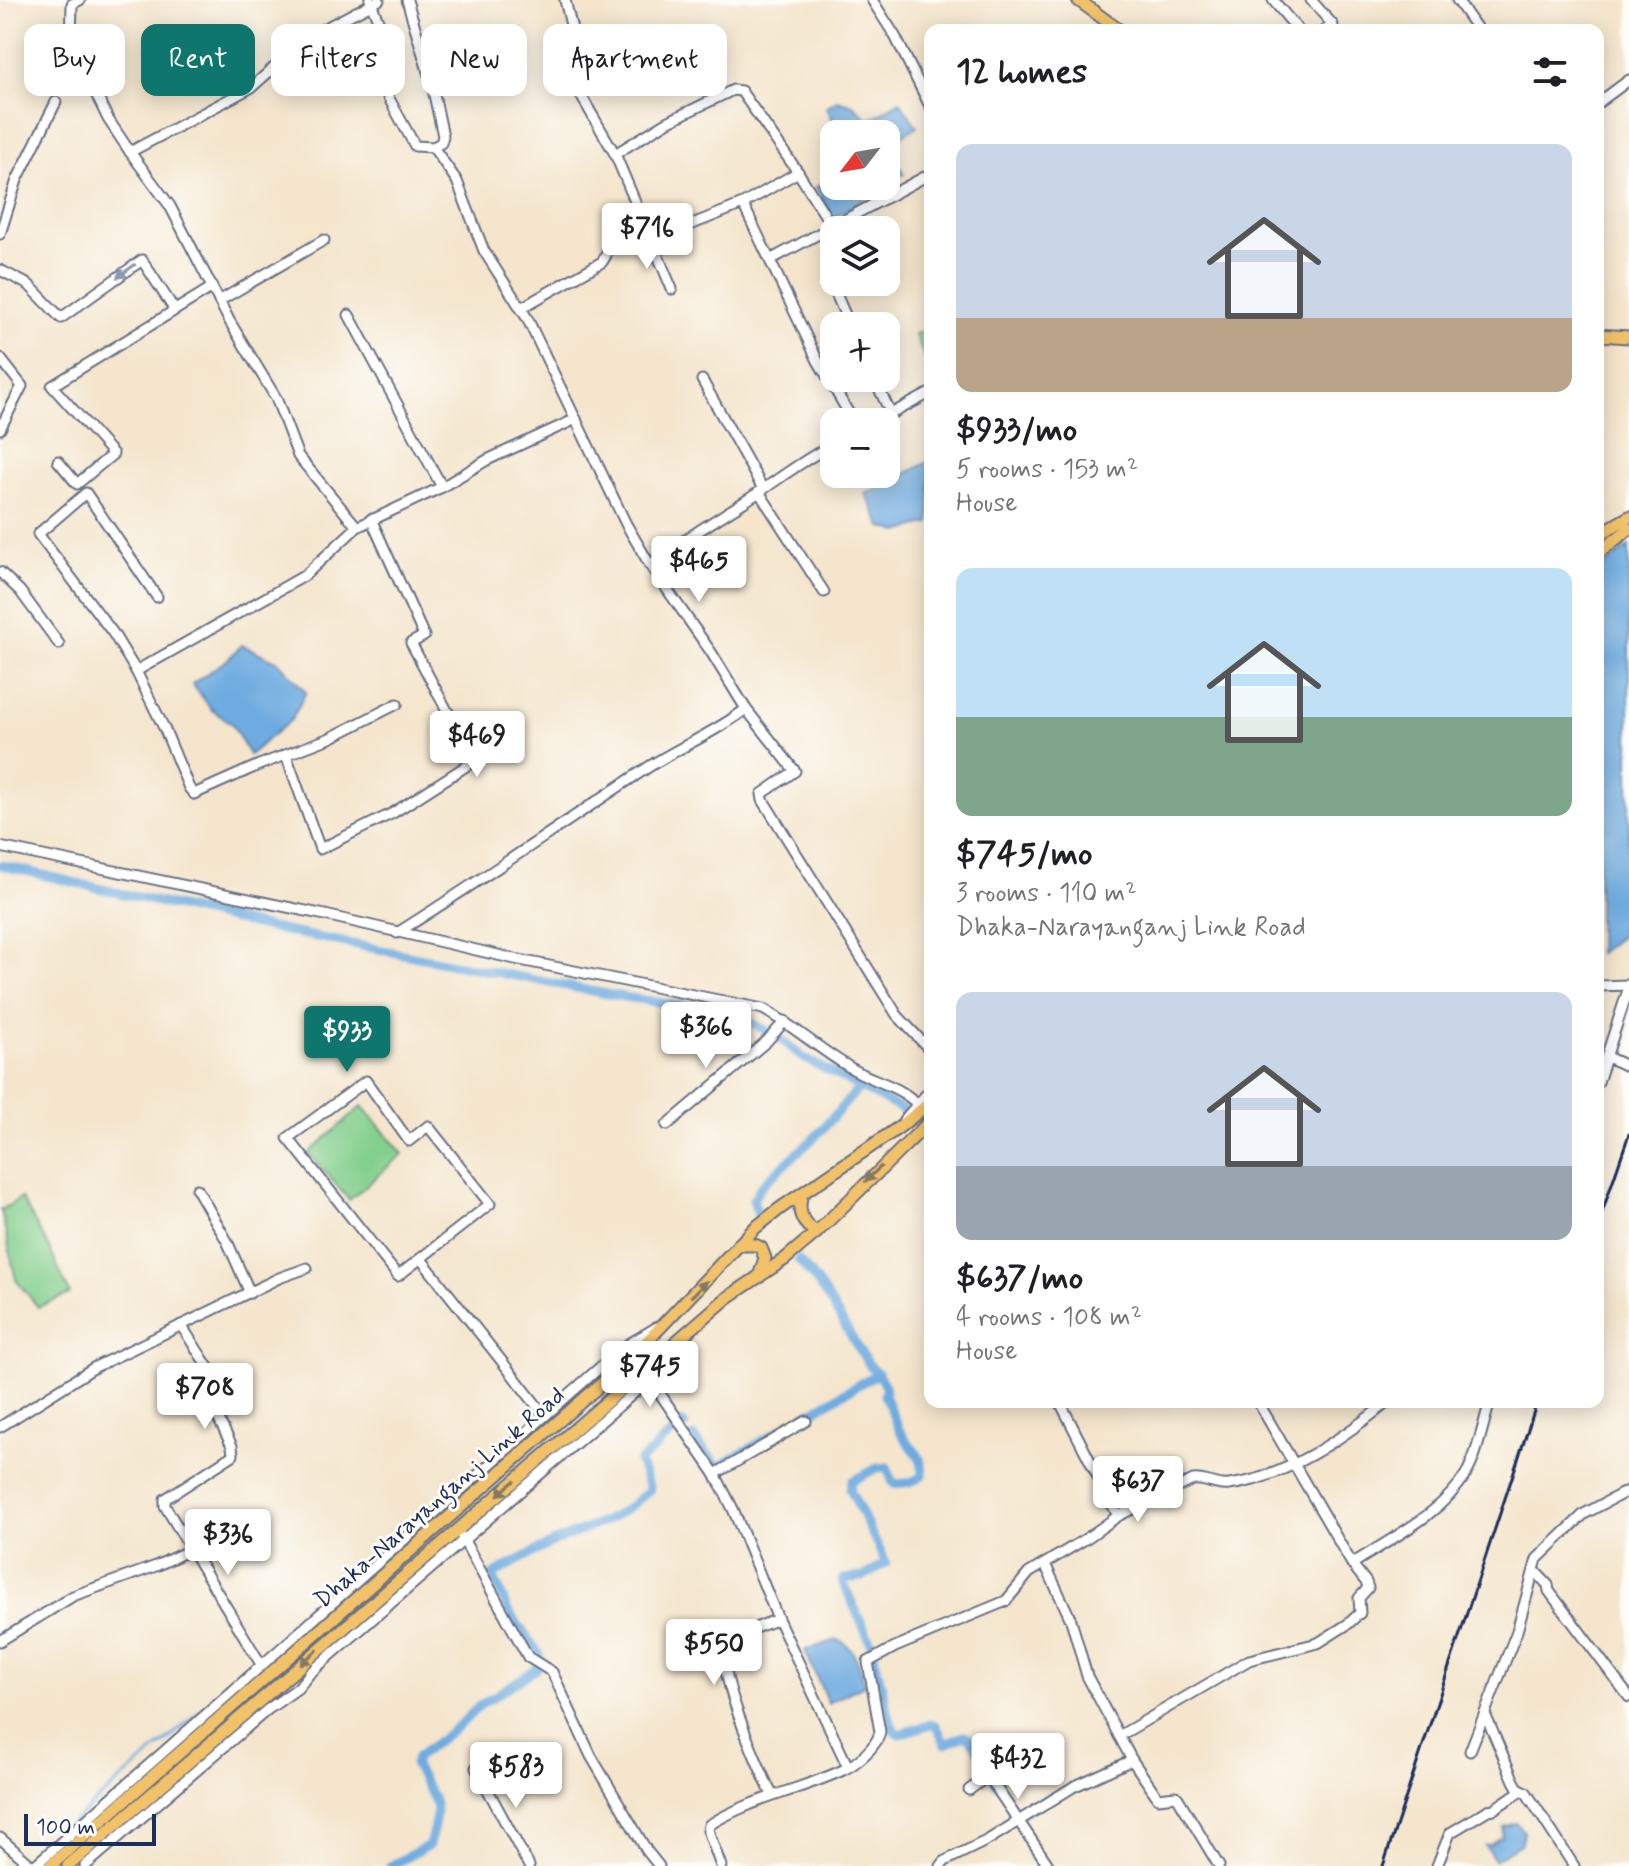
<!DOCTYPE html>
<html lang="en">
<head>
<meta charset="utf-8">
<style>
	:root { --surface:#fff; --page:#f2f2f2; --text:#202124; --muted:#757577; --accent:#0f766e }
	body { margin:0; font-family:Mynerve,sans-serif; background:var(--page); color:var(--text); height:100vh; display:flex; flex-direction:column; font-size:30px; white-space:nowrap }
	* { box-sizing:border-box; margin:0 }
	p { font-size:26px; color:var(--muted) }
	.icon { flex:none; width:44px; height:44px; fill:none; stroke:currentColor; stroke-width:2; stroke-linecap:round; stroke-linejoin:round }
	.map { position:relative; flex:1; overflow:hidden }
	.sheet { position:absolute; left:924px; top:24px; width:680px; height:1384px; display:flex; flex-direction:column; background:var(--surface); border-radius:16px; box-shadow:0 4px 20px #0003 }
	.sheet>* { flex:none }
	.banner { position:absolute; left:24px; top:24px; width:760px; height:72px; display:flex; gap:16px }
	.needle { width:52px; rotate:239deg }
	.buttons { position:absolute; left:820px; top:120px; display:grid; gap:16px }
	.buttons a { display:grid; place-items:center; width:80px; height:80px; border-radius:16px; background:var(--surface); box-shadow:0 4px 20px #0003; font-size:40px }
	.scale { position:absolute; left:24px; bottom:20px; width:132px; box-sizing:border-box; padding-left:8px; border:4px solid #1b2f5e; border-top:0; font-size:22px; line-height:28px; white-space:nowrap; color:#1b2f5e; -webkit-text-stroke:6px #fdfcf7; paint-order:stroke }
	.price { position:absolute; translate:-50% -68px; padding:0 18px; border-radius:8px; background:#fff; color:#222; font-size:26px; line-height:52px; filter:drop-shadow(0 2px 4px #0008) }
	.price::after { content:''; position:absolute; left:50%; top:48px; width:24px; height:18px; margin-left:-12px; background:inherit; clip-path:polygon(0 0,100% 0,50% 100%) }
	.price.selected { background:var(--accent); color:#fff }
	ul { padding:0; list-style:none }
	li { display:grid; align-content:center; gap:16px; height:424px; padding:0 32px }
	li span { display:grid; place-items:center; height:248px; border-radius:16px; color:#555 }
	li>.icon { margin-inline-start:auto }
	span .icon { width:144px; height:144px; fill:#fffc; stroke-width:1 }
	li b { font-size:34px }
	h2 { display:flex; justify-content:space-between; align-items:center; height:96px; padding:0 32px; font-size:34px }
	.pill { padding:0 28px; border-radius:16px; background:var(--surface); box-shadow:0 4px 20px #0003; font-size:28px; line-height:72px }
	.pill.selected { background:var(--accent); color:#fff }
	.map>svg:first-child { display:block }
</style>
</head>
<body>
<div class="map">
<svg width="1629" height="1866" viewBox="0 0 1629 1866">
	<rect width="100%" height="100%" fill="#fdfcf7"/>
	<filter id="ink" filterUnits="userSpaceOnUse"><feTurbulence type="fractalNoise" baseFrequency=".0125" numOctaves="2"/><feDisplacementMap in="SourceGraphic" scale="16" xChannelSelector="R" yChannelSelector="G"/><feConvolveMatrix kernelMatrix="1 2 1 2 8 2 1 2 1" color-interpolation-filters="sRGB"/></filter>
	<filter id="wash" filterUnits="userSpaceOnUse"><feTurbulence type="fractalNoise" baseFrequency=".006" numOctaves="4" result="noise"/><feDisplacementMap in="SourceGraphic" scale="32" xChannelSelector="R" yChannelSelector="G"/><feGaussianBlur stdDeviation="1.8" result="paint"/><feColorMatrix in="noise" values="0 0 0 0 0 0 0 0 0 0 0 0 0 0 0 0 0 1.4 0 .05"/><feComposite in="paint" operator="in"/></filter>
	<g filter="url(#wash)">
		<rect width="100%" height="100%" fill="#f4e5cc"/>
		<g fill="#83cf8c" stroke="#4f7f75" stroke-width="2">
			<polygon points="930,327 930,366 928,367 915,334"/>
			<polygon points="362,1106 403,1154 349,1200 309,1153"/>
			<polygon points="21,1198 49,1248 70,1294 38,1307 16,1280 1,1210"/>
		</g>
		<g fill="#6eabe0" stroke="#446d9f" stroke-width="2">
			<polygon points="837,100 853,105 869,120 900,101 917,127 886,145 904,174 886,184 886,134 841,134 826,107"/>
			<polygon points="834,176 834,186 884,186 833,218 816,187"/>
			<polygon points="930,461 930,523 899,532 882,527 866,494"/>
			<polygon points="1629,546 1629,926 1626,932 1598,954 1598,571"/>
			<polygon points="242,645 279,662 306,692 292,719 249,755 232,724 212,710 192,684 228,659"/>
			<path d="M837,1640C853,1643 862,1670 864,1685L828,1703L805,1650Z"/>
			<polygon points="1516,1823 1524,1831 1522,1843 1495,1860 1485,1846 1491,1845 1502,1836 1503,1827"/>
		</g>
		<g fill="none" stroke-linecap="round" stroke-linejoin="round">
			<polyline stroke="#6eabe0" stroke-width="3" points="30,1859 441,1502"/>
			<g stroke="#6eabe0" stroke-width="9">
				<polyline points="0,865 260,926 607,994 737,1015 780,1038 802,1057 905,1111"/>
				<polyline points="759,1217 753,1200 761,1186 815,1137 860,1087"/>
				<path d="M798,1260C828,1291 844,1328 868,1363C875,1372 881,1377 886,1388L884,1395C889,1406 894,1419 900,1431C910,1450 922,1450 923,1475C917,1481 902,1485 893,1483L887,1467L877,1468L852,1481L850,1489L886,1563L863,1577L844,1579L843,1583L871,1643L891,1723L895,1731L900,1734L931,1724L936,1725L945,1744C950,1743 959,1737 964,1736C974,1736 992,1776 997,1785"/>
				<polyline points="694,1437 718,1467 878,1373"/>
				<polyline points="1013,1812 1017,1816 1050,1796"/>
				<path d="M390,1866L429,1845C443,1799 435,1804 414,1764L417,1757L463,1722L479,1706L536,1669L540,1655L508,1611L493,1575C520,1559 547,1544 576,1533C608,1520 625,1514 650,1489L639,1462L683,1423L685,1425"/>
			</g>
		</g>
	</g>
	<g filter="url(#ink)">
		<g fill="none" stroke-linecap="round" stroke-linejoin="round">
			<defs>
				<g id="minor">
					<polyline points="80,0 72,4 71,43 108,119 130,152 252,87 308,37 379,0"/>
					<polyline points="370,0 386,41 383,46 371,53 386,93 415,146 433,147 441,143 443,136 432,85 407,0"/>
					<polyline points="565,0 574,38 558,56 615,154 672,289"/>
					<polyline points="872,0 895,36 930,106"/>
					<polyline points="1273,0 1298,30"/>
					<polyline points="1311,0 1333,25 1325,30"/>
					<polyline points="1457,0 1478,30"/>
					<polyline points="1598,103 1629,80"/>
					<polyline points="433,147 457,181 484,251 527,318 626,524 650,565 711,652 746,709 795,771 762,794 763,800 897,1015 930,1050"/>
					<polyline points="130,152 170,206 230,322 276,398 298,456 357,527 442,487 487,460 576,419"/>
					<polyline points="615,154 667,122 733,90 741,91 798,172 833,228"/>
					<polyline points="743,204 818,361 854,422"/>
					<polyline points="0,234 17,180 56,102"/>
					<polyline points="652,240 743,204 798,172"/>
					<polyline points="770,260 930,174"/>
					<polyline points="0,270 29,285 61,318 142,260 174,309"/>
					<polyline points="830,280 850,326"/>
					<polyline points="219,301 324,240"/>
					<path d="M521,308L602,262C608,255 606,251 610,244C615,235 638,232 648,229"/>
					<polyline points="349,315 442,487"/>
					<polyline points="0,358 22,386 0,429"/>
					<polyline points="874,378 891,414"/>
					<polyline points="702,380 763,489"/>
					<polyline points="876,422 930,393"/>
					<polyline points="58,461 77,484 113,454 52,386 211,288"/>
					<polyline points="759,492 824,592"/>
					<path d="M650,565C680,542 712,522 744,502C774,483 802,460 834,444"/>
					<polyline points="0,572 20,591 59,644"/>
					<polyline points="157,597 86,493 38,534 113,633 136,671 304,576 357,527"/>
					<polyline points="136,671 165,730 189,788 194,794 259,765 330,738 397,704"/>
					<polyline points="286,755 320,849 393,813 474,761 411,643 424,636 371,519"/>
					<path d="M0,847L325,915L515,959L763,1009C794,1026 820,1050 851,1068C872,1081 898,1085 916,1103"/>
					<path d="M397,933C482,880 563,823 647,768C679,747 715,733 746,709"/>
					<polyline points="1598,986 1629,985"/>
					<polyline points="1607,1057 1629,1067"/>
					<polygon points="366,1081 409,1141 428,1126 490,1204 398,1276 288,1138"/>
					<polyline points="1598,1082 1629,987"/>
					<polyline points="904,1120 930,1090"/>
					<polyline points="667,1125 767,1041 785,1021"/>
					<polyline points="197,1189 227,1241 250,1293"/>
					<polyline points="421,1259 545,1416"/>
					<polyline points="181,1325 215,1378 209,1400 232,1446 233,1455 165,1499 165,1506 262,1666"/>
					<polyline points="650,1379 715,1474 733,1509 778,1619 848,1767"/>
					<polyline points="1060,1402 1118,1516"/>
					<path d="M1258,1402L1352,1564C1390,1539 1442,1514 1466,1474C1477,1457 1483,1423 1490,1402"/>
					<polyline points="0,1427 95,1367 279,1278 307,1268"/>
					<polyline points="715,1474 806,1421"/>
					<polyline points="462,1537 528,1657 552,1672 591,1756 647,1851 659,1866"/>
					<polyline points="1045,1564 1071,1620 1087,1676 1132,1760 1158,1798 1176,1796 1178,1798 1219,1866"/>
					<polyline points="1534,1570 1548,1585 1549,1591 1629,1697"/>
					<polyline points="0,1641 73,1596 156,1566 192,1549"/>
					<polyline points="1485,1714 1514,1781 1518,1788 1526,1792 1574,1866"/>
					<polyline points="1119,1736 1249,1660 1318,1643 1348,1624 1360,1613 1359,1598 1368,1588 1366,1582 1352,1564"/>
					<polyline points="1470,1751 1517,1631 1537,1559 1584,1514 1629,1490"/>
					<polyline points="476,1768 529,1866"/>
					<polyline points="969,1790 984,1779 991,1780 1049,1866"/>
					<path d="M772,1795C759,1767 712,1665 727,1639L778,1619"/>
					<polyline points="0,1838 32,1866"/>
					<polyline points="34,1866 622,1348 657,1327"/>
					<polyline points="85,1866 267,1710 298,1688 310,1673 650,1379 672,1350"/>
					<path d="M721,1866L708,1830L709,1825C750,1799 797,1791 841,1771C855,1765 877,1747 880,1732L868,1662L895,1647L1006,1601L1029,1573L1087,1538L1118,1516L1193,1480C1205,1478 1216,1487 1229,1485C1286,1478 1345,1436 1388,1402"/>
					<polyline points="941,1866 945,1861 988,1840 1073,1787 1132,1760"/>
					<polyline points="1437,1866 1450,1833 1488,1810 1494,1809 1522,1790"/>
				</g>
				<g id="major">
					<polyline points="1078,0 1119,30"/>
					<polyline points="1598,335 1629,337"/>
					<polyline points="1598,535 1629,517"/>
					<polyline points="1598,553 1629,529"/>
					<path d="M802,1194C797,1211 801,1224 817,1232"/>
					<polyline points="738,1245 755,1245 761,1248 765,1258 759,1277"/>
					<polyline points="50,1866 631,1358 755,1228 782,1207 898,1128 930,1103"/>
					<polyline points="68,1866 727,1298 785,1259 817,1232 930,1121"/>
				</g>
			</defs>
			<use href="#minor" stroke="#676f84" stroke-width="13"/>
			<use href="#major" stroke="#676f84" stroke-width="15"/>
			<use href="#minor" stroke="#fff" stroke-width="9"/>
			<use href="#major" stroke="#f2c26a" stroke-width="11"/>
			<g stroke="#1b2f5e" stroke-width="3">
				<polyline points="1598,1224 1629,1134"/>
				<polyline points="1383,1866 1537,1402"/>
			</g>
		</g>
		<defs><path id="oneway-solid" d="M-6-.8H1V-3.2L6.5 0L1 3.2V.8H-6Z" transform="scale(2)"/></defs>
		<use fill="#8d97ae" href="#oneway-solid" transform="translate(126 271) rotate(144)"/>
		<g fill="#867864">
			<use href="#oneway-solid" transform="translate(873 1174) rotate(136)"/>
			<use href="#oneway-solid" transform="translate(699 1289) rotate(-45)"/>
			<use href="#oneway-solid" transform="translate(506 1488) rotate(139)"/>
			<use href="#oneway-solid" transform="translate(309 1657) rotate(139)"/>
		</g>
	</g>
	<g text-anchor="middle" stroke-width="6" stroke-linejoin="round" paint-order="stroke">
		<g font-size="24" fill="#1b2f5e" stroke="#fdfcf7">
			<text transform="translate(439 1497) rotate(-41)" y="8">Dhaka-Narayanganj Link Road</text>
		</g>
	</g>
</svg>
<div class="buttons">
<a><svg class="needle" viewBox="-14 -14 28 28"><path d="M0-13l5 13h-10z" fill="#e53935"/><path d="M0 13l5-13h-10z" fill="#757577"/></svg></a>
<a><svg class="icon" aria-label="layers" viewBox="0 0 24 24"><path d="M12 4l9 5-9 5-9-5zM3 14l9 5 9-5"/></svg></a>
<a>+</a>
<a>−</a>
</div>
<div class="scale">100 m</div>
<b class="price" style="left:647px;top:271px">$716</b>
<b class="price" style="left:699px;top:604px">$465</b>
<b class="price" style="left:477px;top:779px">$469</b>
<b class="price" style="left:706px;top:1070px">$366</b>
<b class="price selected" style="left:347px;top:1074px">$933</b>
<b class="price" style="left:650px;top:1409px">$745</b>
<b class="price" style="left:205px;top:1431px">$708</b>
<b class="price" style="left:1138px;top:1524px">$637</b>
<b class="price" style="left:228px;top:1577px">$336</b>
<b class="price" style="left:714px;top:1687px">$550</b>
<b class="price" style="left:1018px;top:1801px">$432</b>
<b class="price" style="left:516px;top:1810px">$583</b>
<div class="banner">
<a class="pill">Buy</a>
<a class="pill selected">Rent</a>
<a class="pill">Filters</a>
<a class="pill">New</a>
<a class="pill">Apartment</a>
</div>
<section class="sheet">
<h2>12 homes<svg class="icon" aria-label="filters" viewBox="0 0 24 24"><path d="M4 7h16M4 17h16"/><circle cx="9" cy="7" r="2"/><circle cx="15" cy="17" r="2"/></svg></h2>
<ul>
<li><span style="background:linear-gradient(#c9d6e8 70%,#b9a48a 0)"><svg class="icon" aria-label="home" viewBox="0 0 24 24"><path d="M3 11l9-7 9 7M6 9v11h12V9"/></svg></span><div><b>$933/mo</b><p>5 rooms · 153 m²</p><p>House</p></div></li>
<li><span style="background:linear-gradient(#bfe0f5 60%,#7fa58c 0)"><svg class="icon" aria-label="home" viewBox="0 0 24 24"><path d="M3 11l9-7 9 7M6 9v11h12V9"/></svg></span><div><b>$745/mo</b><p>3 rooms · 110 m²</p><p>Dhaka-Narayanganj Link Road</p></div></li>
<li><span style="background:linear-gradient(#c9d6e8 70%,#9aa5b1 0)"><svg class="icon" aria-label="home" viewBox="0 0 24 24"><path d="M3 11l9-7 9 7M6 9v11h12V9"/></svg></span><div><b>$637/mo</b><p>4 rooms · 108 m²</p><p>House</p></div></li>
</ul>
</section>
</div>
</body>
</html>
